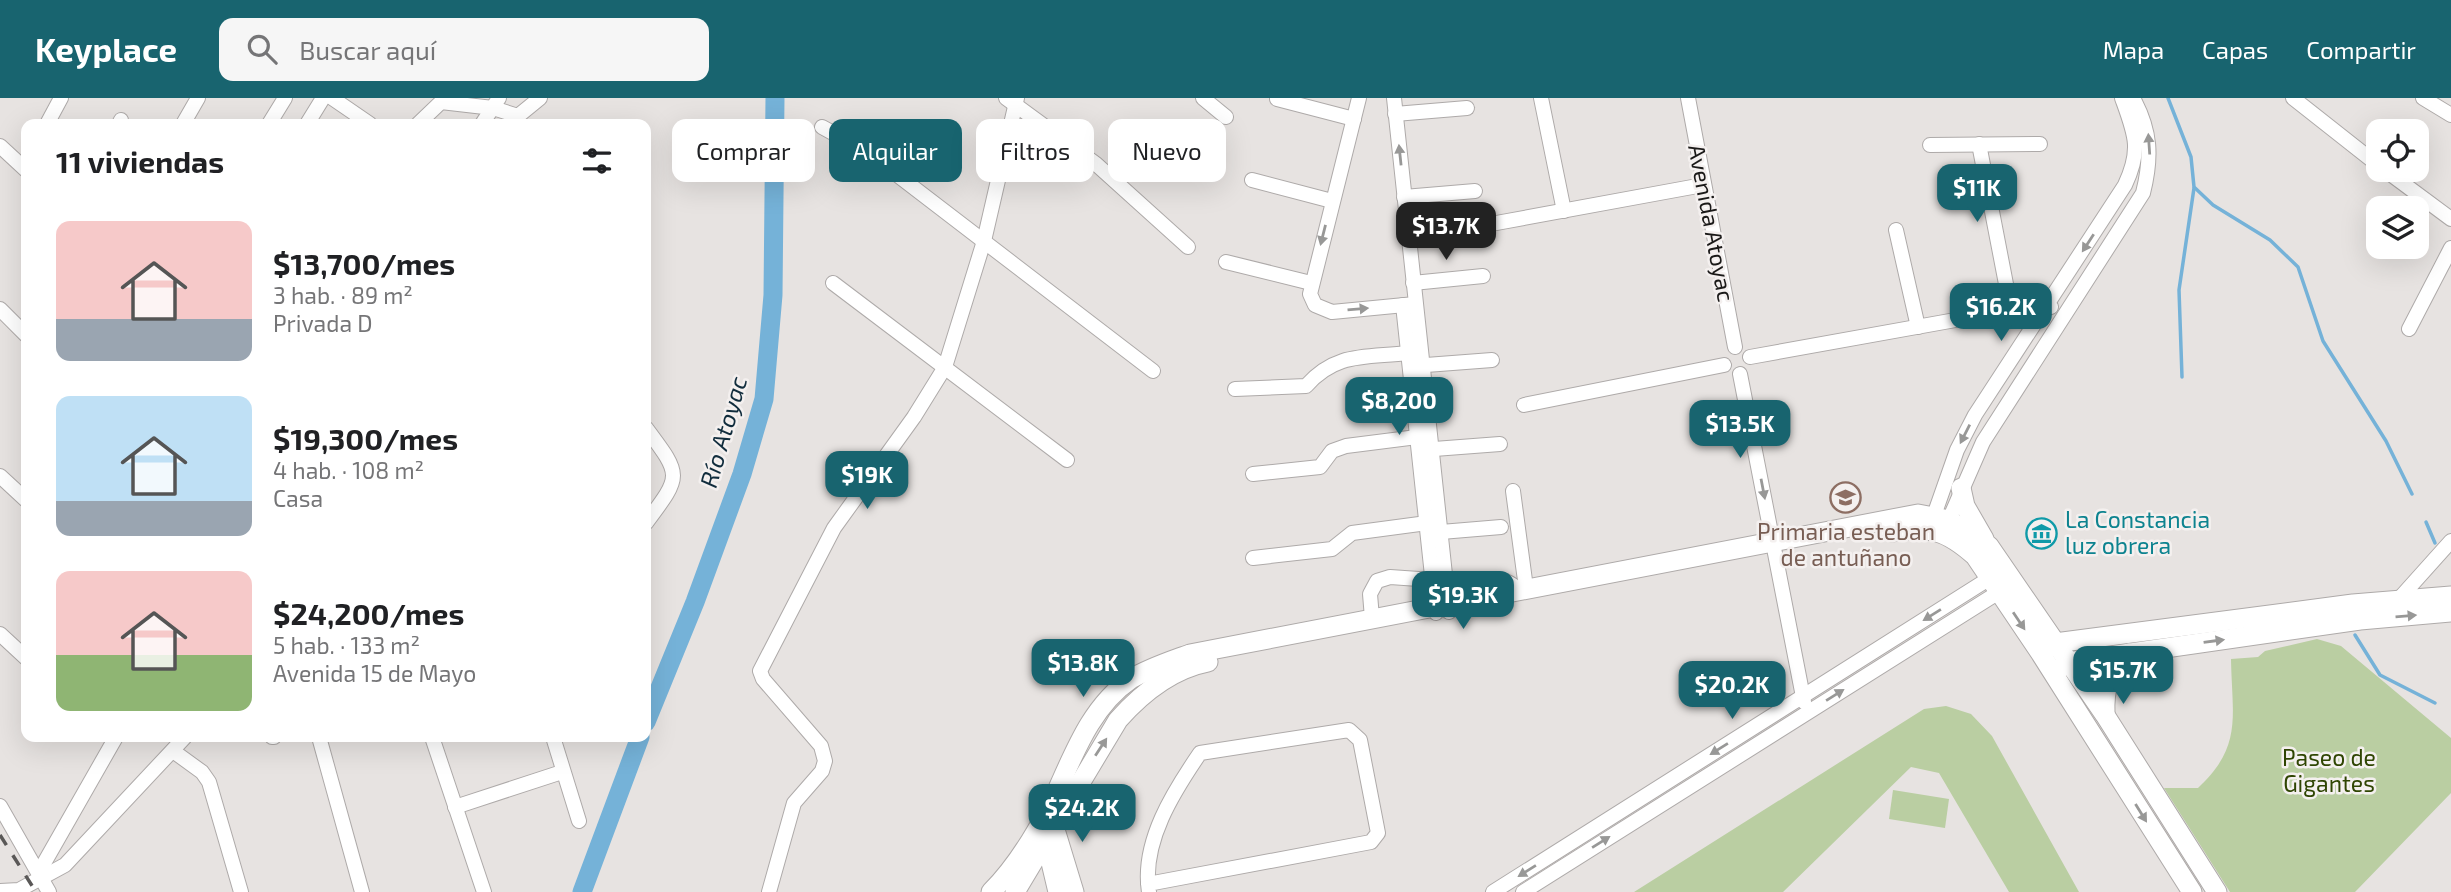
<!DOCTYPE html>
<html lang="es">
<head>
<meta charset="utf-8">
<style>
	:root { --surface:#fff; --page:#f6f6f6; --text:#202124; --muted:#757577; --accent:#18646f }
	body { margin:0; font-family:"Exo 2",sans-serif; background:var(--page); color:var(--text); height:100vh; display:flex; flex-direction:column; font-size:26px; white-space:nowrap }
	* { box-sizing:border-box; margin:0 }
	p { font-size:23px; color:var(--muted) }
	.icon { flex:none; width:38px; height:38px; fill:none; stroke:currentColor; stroke-width:2; stroke-linecap:round; stroke-linejoin:round }
	.map { position:relative; flex:1; overflow:hidden }
	.details { position:absolute; left:21px; top:21px; width:630px; height:623px; display:flex; flex-direction:column; background:var(--surface); border-radius:14px; box-shadow:0 7px 28px #0002 }
	.details>* { flex:none }
	.top-card { position:absolute; left:672px; top:21px; width:665px; height:63px; display:flex; gap:14px }
	.buttons { position:absolute; left:2366px; top:21px; display:grid; gap:14px }
	.buttons a { display:grid; place-items:center; width:63px; height:63px; border-radius:14px; background:var(--surface); box-shadow:0 7px 28px #0002; font-size:35px }
	.price { position:absolute; translate:-50% -60px; padding:0 16px; border-radius:14px; background:var(--accent); color:#fff; font-size:23px; line-height:46px; filter:drop-shadow(0 2px 4px #0008) }
	.price::after { content:''; position:absolute; left:50%; top:42px; width:21px; height:16px; margin-left:-10px; background:inherit; clip-path:polygon(0 0,100% 0,50% 100%) }
	.price.current { background:#222; color:#fff }
	ul { padding:0; list-style:none }
	li { display:flex; align-items:center; gap:21px; height:175px; padding:0 35px }
	li span { display:grid; place-items:center; flex:none; width:196px; height:140px; border-radius:14px; color:#555 }
	li>.icon { margin-inline-start:auto }
	span .icon { width:84px; height:84px; fill:#fffc; stroke-width:1 }
	li b { font-size:30px }
	h2 { display:flex; justify-content:space-between; align-items:center; height:84px; padding:0 35px; font-size:30px }
	.pill { padding:0 24px; border-radius:14px; background:var(--surface); box-shadow:0 7px 28px #0002; font-size:24px; line-height:63px }
	.pill.current { background:var(--accent); color:#fff }
	header { display:flex; align-items:center; gap:42px; box-sizing:border-box; height:98px; padding:0 35px; background:var(--accent); color:#fff }
	header strong { font-size:33px }
	nav { display:flex; gap:38px; margin-inline-start:auto; font-size:24px }
	.search { width:490px; height:63px; background:var(--page); display:flex; align-items:center; gap:18px; box-sizing:border-box; padding:0 24px; border-radius:14px; color:var(--muted); font-size:26px }
	.map>svg:first-child { display:block }
</style>
</head>
<body>
<header>
<strong>Keyplace</strong>
<div class="search"><svg class="icon" aria-label="search" viewBox="0 0 24 24"><circle cx="10" cy="10" r="6"/><path d="M15 15l6 6"/></svg>Buscar aquí</div>
<nav><a>Mapa</a><a>Capas</a><a>Compartir</a></nav>
</header>
<div class="map">
<svg width="2451" height="794" viewBox="0 0 2451 794">
	<rect width="100%" height="100%" fill="#e7e3e1"/>
	<g fill="#bacea2">
		<path d="M2317,541L2341,548L2451,640V695L2355,794H2230L2164,690H2198C2243,648 2232,618 2231,561L2258,559L2265,553Z"/>
		<polygon points="1946,608 1971,616 1992,638 2079,794 2009,794 1939,675 1911,669 1783,794 1634,794 1924,611"/>
		<polygon points="1893,692 1949,701 1945,730 1889,721"/>
	</g>
	<g fill="none" stroke-linecap="round" stroke-linejoin="round">
		<g stroke="#75b2d8" stroke-width="3.5">
			<polyline points="2168,0 2191,59 2194,89 2213,107 2270,142 2298,169 2323,243 2386,343 2412,396"/>
			<polyline points="2182,279 2179,192 2194,90"/>
			<polyline points="2426,424 2435,445"/>
			<polyline points="2355,537 2380,577 2435,605"/>
		</g>
		<g stroke="#75b2d8" stroke-width="19">
			<polyline points="646,624 695,504 742,376 764,301 773,197 775,0"/>
			<polyline points="582,794 640,639"/>
		</g>
		<defs>
			<g id="street">
				<polyline points="332,0 370,26"/>
				<polyline points="1006,0 1096,66 1188,149"/>
				<polyline points="1203,0 1226,19"/>
				<polyline points="1359,0 1310,196 1315,207 1332,214 1415,206"/>
				<polyline points="1394,0 1449,514"/>
				<polyline points="1541,0 1564,113"/>
				<polyline points="1688,0 1735,249"/>
				<polyline points="2293,0 2378,67"/>
				<polyline points="2423,0 2451,17"/>
				<polyline points="1277,1 1354,21"/>
				<polyline points="1395,16 1467,10"/>
				<polyline points="47,26 61,0"/>
				<polyline points="119,26 121,22"/>
				<polyline points="183,26 198,0"/>
				<polyline points="269,26 285,0"/>
				<polyline points="307,26 323,0"/>
				<polyline points="418,26 441,4 493,10 518,18 540,0"/>
				<polyline points="482,26 499,0"/>
				<polyline points="822,29 866,53 1153,273"/>
				<polyline points="1979,46 2011,212"/>
				<polyline points="1930,47 2040,46"/>
				<polyline points="0,48 26,72"/>
				<polyline points="2385,72 2451,121"/>
				<polyline points="1252,82 1332,103"/>
				<polyline points="1404,99 1475,93"/>
				<polyline points="1491,126 1703,87"/>
				<polyline points="1896,132 1918,229"/>
				<polyline points="1226,164 1311,185"/>
				<polyline points="833,185 1067,362"/>
				<polyline points="1413,185 1483,178"/>
				<polyline points="1403,207 1436,515"/>
				<polyline points="0,211 26,237"/>
				<polyline points="2409,231 2451,150"/>
				<polyline points="1750,259 2011,212 2047,206 2051,209"/>
				<polyline points="1413,268 1492,262"/>
				<polyline points="1740,276 1804,604"/>
				<path d="M1235,291L1306,288C1336,254 1365,260 1408,255"/>
				<polyline points="1524,307 1724,267"/>
				<path d="M646,330C682,378 682,377 646,425"/>
				<polyline points="1421,352 1500,346"/>
				<polyline points="1253,376 1320,369 1332,353 1346,348 1417,339"/>
				<polyline points="0,378 26,402"/>
				<polyline points="1513,393 1526,490"/>
				<path d="M1931,426L1957,352L1975,317L2125,87C2142,51 2135,36 2122,0"/>
				<path d="M1945,431L1983,344L2143,95C2152,59 2151,33 2133,0"/>
				<polyline points="1429,435 1501,429"/>
				<polyline points="1253,460 1332,451 1352,435 1427,425"/>
				<path d="M1445,491C1468,486 1500,472 1517,491"/>
				<polyline points="2399,501 2451,443"/>
				<polyline points="1372,520 1370,496 1377,483 1390,479 1433,482"/>
				<polyline points="0,536 26,560"/>
				<polyline points="272,639 274,639"/>
				<polyline points="319,639 362,794"/>
				<polyline points="432,639 484,794"/>
				<polyline points="553,639 579,723"/>
				<polyline points="173,653 202,674 209,684 241,794"/>
				<polyline points="0,708 49,794"/>
				<polyline points="455,709 562,674"/>
				<polyline points="39,774 116,639"/>
				<path d="M1148,786L1371,744L1378,735L1360,642L1349,632L1200,655C1174,693 1141,744 1149,794"/>
				<polyline points="0,793 19,792 65,767 185,639"/>
				<polyline points="769,794 794,705 822,673 825,663 821,648 763,581 760,573 834,430 914,319 945,269 984,143 1017,0"/>
				<polyline points="1493,794 1990,480"/>
				<polyline points="1523,794 1999,494"/>
			</g>
			<g id="secondary">
				<polyline points="1961,390 1965,408 1984,441"/>
				<path d="M1891,434C1930,428 1946,432 1975,458L2041,556L2192,794"/>
				<polyline points="2047,551 2055,545 2353,506 2451,498"/>
				<polyline points="2059,571 2068,564 2360,522 2451,514"/>
				<path d="M2105,616C2104,588 2109,575 2129,555"/>
				<polyline points="1053,725 1074,794"/>
				<polyline points="1045,739 1058,794"/>
				<path d="M991,794C1014,771 1034,739 1049,710C1071,665 1087,611 1131,581C1149,570 1171,563 1190,556L1918,416L1949,422L1989,448L2105,617L2217,794"/>
				<path d="M1015,794L1118,622C1142,595 1172,571 1208,564"/>
			</g>
		</defs>
		<use href="#street" stroke="#aeaaa9" stroke-width="16"/>
		<use href="#secondary" stroke="#aeaaa9" stroke-width="21"/>
		<use href="#street" stroke="#fff" stroke-width="14"/>
		<use href="#secondary" stroke="#fff" stroke-width="19"/>
		<polyline stroke="#5a5857" stroke-width="3.5" stroke-dasharray="12 12" stroke-linecap="butt" points="0,737 36,794"/>
	</g>
	<defs><path id="oneway-solid" d="M-6-.8H1V-3.2L6.5 0L1 3.2V.8H-6Z" transform="scale(1.75)"/></defs>
	<g fill="#989897">
		<use href="#oneway-solid" transform="translate(2149 46) rotate(-94)"/>
		<use href="#oneway-solid" transform="translate(1400 57) rotate(-96)"/>
		<use href="#oneway-solid" transform="translate(1323 137) rotate(104)"/>
		<use href="#oneway-solid" transform="translate(2088 145) rotate(123)"/>
		<use href="#oneway-solid" transform="translate(1358 211) rotate(-5)"/>
		<use href="#oneway-solid" transform="translate(1965 336) rotate(117)"/>
		<use href="#oneway-solid" transform="translate(1763 391) rotate(79)"/>
		<use href="#oneway-solid" transform="translate(1932 517) rotate(148)"/>
		<use href="#oneway-solid" transform="translate(2406 518) rotate(-5)"/>
		<use href="#oneway-solid" transform="translate(2019 523) rotate(56)"/>
		<use href="#oneway-solid" transform="translate(2214 543) rotate(-8)"/>
		<use href="#oneway-solid" transform="translate(1835 597) rotate(-32)"/>
		<use href="#oneway-solid" transform="translate(1101 649) rotate(-57)"/>
		<use href="#oneway-solid" transform="translate(1719 651) rotate(148)"/>
		<use href="#oneway-solid" transform="translate(2141 715) rotate(58)"/>
		<use href="#oneway-solid" transform="translate(1601 744) rotate(-32)"/>
		<use href="#oneway-solid" transform="translate(1527 773) rotate(148)"/>
	</g>
	<defs>
		<symbol id="school-ring" viewBox="-11 -11 22 22"><circle r="9.5" fill="#f4f0ef" stroke="#8d6e63" stroke-width="1.5"/><path d="M0-5L7-2L0 1L-7-2ZM-4 1L0 2.5L4 1V4Q0 6-4 4Z" fill="#8d6e63"/></symbol>
		<symbol id="museum-ring" viewBox="-11 -11 22 22"><circle r="9.5" fill="#f4f0ef" stroke="#0f9aa8" stroke-width="1.5"/><path d="M0-6L6-3V-2H-6V-3ZM-5-1h2V3h-2ZM-1-1h2V3h-2ZM3-1h2V3H3ZM-6 4H6V6H-6Z" fill="#0f9aa8"/></symbol>
	</defs>
	<g fill-rule="evenodd">
		<use href="#school-ring" x="1828" y="382" width="35" height="35"/>
		<use href="#museum-ring" x="2024" y="418" width="35" height="35"/>
	</g>
	<g text-anchor="middle" stroke-width="5" stroke-linejoin="round" paint-order="stroke">
		<g font-size="23" fill="#1a1918" stroke="#f4f0ef">
			<text transform="translate(1711 125) rotate(79)" y="8">Avenida Atoyac</text>
		</g>
		<g font-size="23" fill="#0d838f" stroke="#f4f0ef" text-anchor="start">
			<text x="2065" y="430">La Constancia<tspan x="2065" dy="26">luz obrera</tspan></text>
		</g>
		<g font-size="23" fill="#785e54" stroke="#f4f0ef">
			<text x="1846" y="442">Primaria esteban<tspan x="1846" dy="26">de antuñano</tspan></text>
		</g>
		<g font-size="23" fill="#2f4502" stroke="#f4f0ef">
			<text x="2329" y="668">Paseo de<tspan x="2329" dy="26">Gigantes</tspan></text>
		</g>
		<g font-size="24" font-style="italic" fill="#112d3d" stroke="#f4f0ef">
			<text transform="translate(724 334) rotate(-74)" y="8">Río Atoyac</text>
		</g>
	</g>
</svg>
<div class="buttons">
<a><svg class="icon" aria-label="locate" viewBox="0 0 24 24"><circle cx="12" cy="12" r="6"/><path d="M12 2v4M12 18v4M2 12h4M18 12h4"/></svg></a>
<a><svg class="icon" aria-label="layers" viewBox="0 0 24 24"><path d="M12 4l9 5-9 5-9-5zM3 14l9 5 9-5"/></svg></a>
</div>
<b class="price" style="left:1977px;top:126px">$11K</b>
<b class="price current" style="left:1446px;top:164px">$13.7K</b>
<b class="price" style="left:2001px;top:245px">$16.2K</b>
<b class="price" style="left:1399px;top:339px">$8,200</b>
<b class="price" style="left:1740px;top:362px">$13.5K</b>
<b class="price" style="left:867px;top:413px">$19K</b>
<b class="price" style="left:1463px;top:533px">$19.3K</b>
<b class="price" style="left:1083px;top:601px">$13.8K</b>
<b class="price" style="left:2123px;top:608px">$15.7K</b>
<b class="price" style="left:1732px;top:623px">$20.2K</b>
<b class="price" style="left:1082px;top:746px">$24.2K</b>
<div class="top-card">
<a class="pill">Comprar</a>
<a class="pill current">Alquilar</a>
<a class="pill">Filtros</a>
<a class="pill">Nuevo</a>
</div>
<section class="details">
<h2>11 viviendas<svg class="icon" aria-label="filters" viewBox="0 0 24 24"><path d="M4 7h16M4 17h16"/><circle cx="9" cy="7" r="2"/><circle cx="15" cy="17" r="2"/></svg></h2>
<ul>
<li><span style="background:linear-gradient(#f6c9c9 70%,#9aa5b1 0)"><svg class="icon" aria-label="home" viewBox="0 0 24 24"><path d="M3 11l9-7 9 7M6 9v11h12V9"/></svg></span><div><b>$13,700/mes</b><p>3 hab. · 89 m²</p><p>Privada D</p></div></li>
<li><span style="background:linear-gradient(#bfe0f5 75%,#9aa5b1 0)"><svg class="icon" aria-label="home" viewBox="0 0 24 24"><path d="M3 11l9-7 9 7M6 9v11h12V9"/></svg></span><div><b>$19,300/mes</b><p>4 hab. · 108 m²</p><p>Casa</p></div></li>
<li><span style="background:linear-gradient(#f6c9c9 60%,#8fb573 0)"><svg class="icon" aria-label="home" viewBox="0 0 24 24"><path d="M3 11l9-7 9 7M6 9v11h12V9"/></svg></span><div><b>$24,200/mes</b><p>5 hab. · 133 m²</p><p>Avenida 15 de Mayo</p></div></li>
</ul>
</section>
</div>
</body>
</html>
